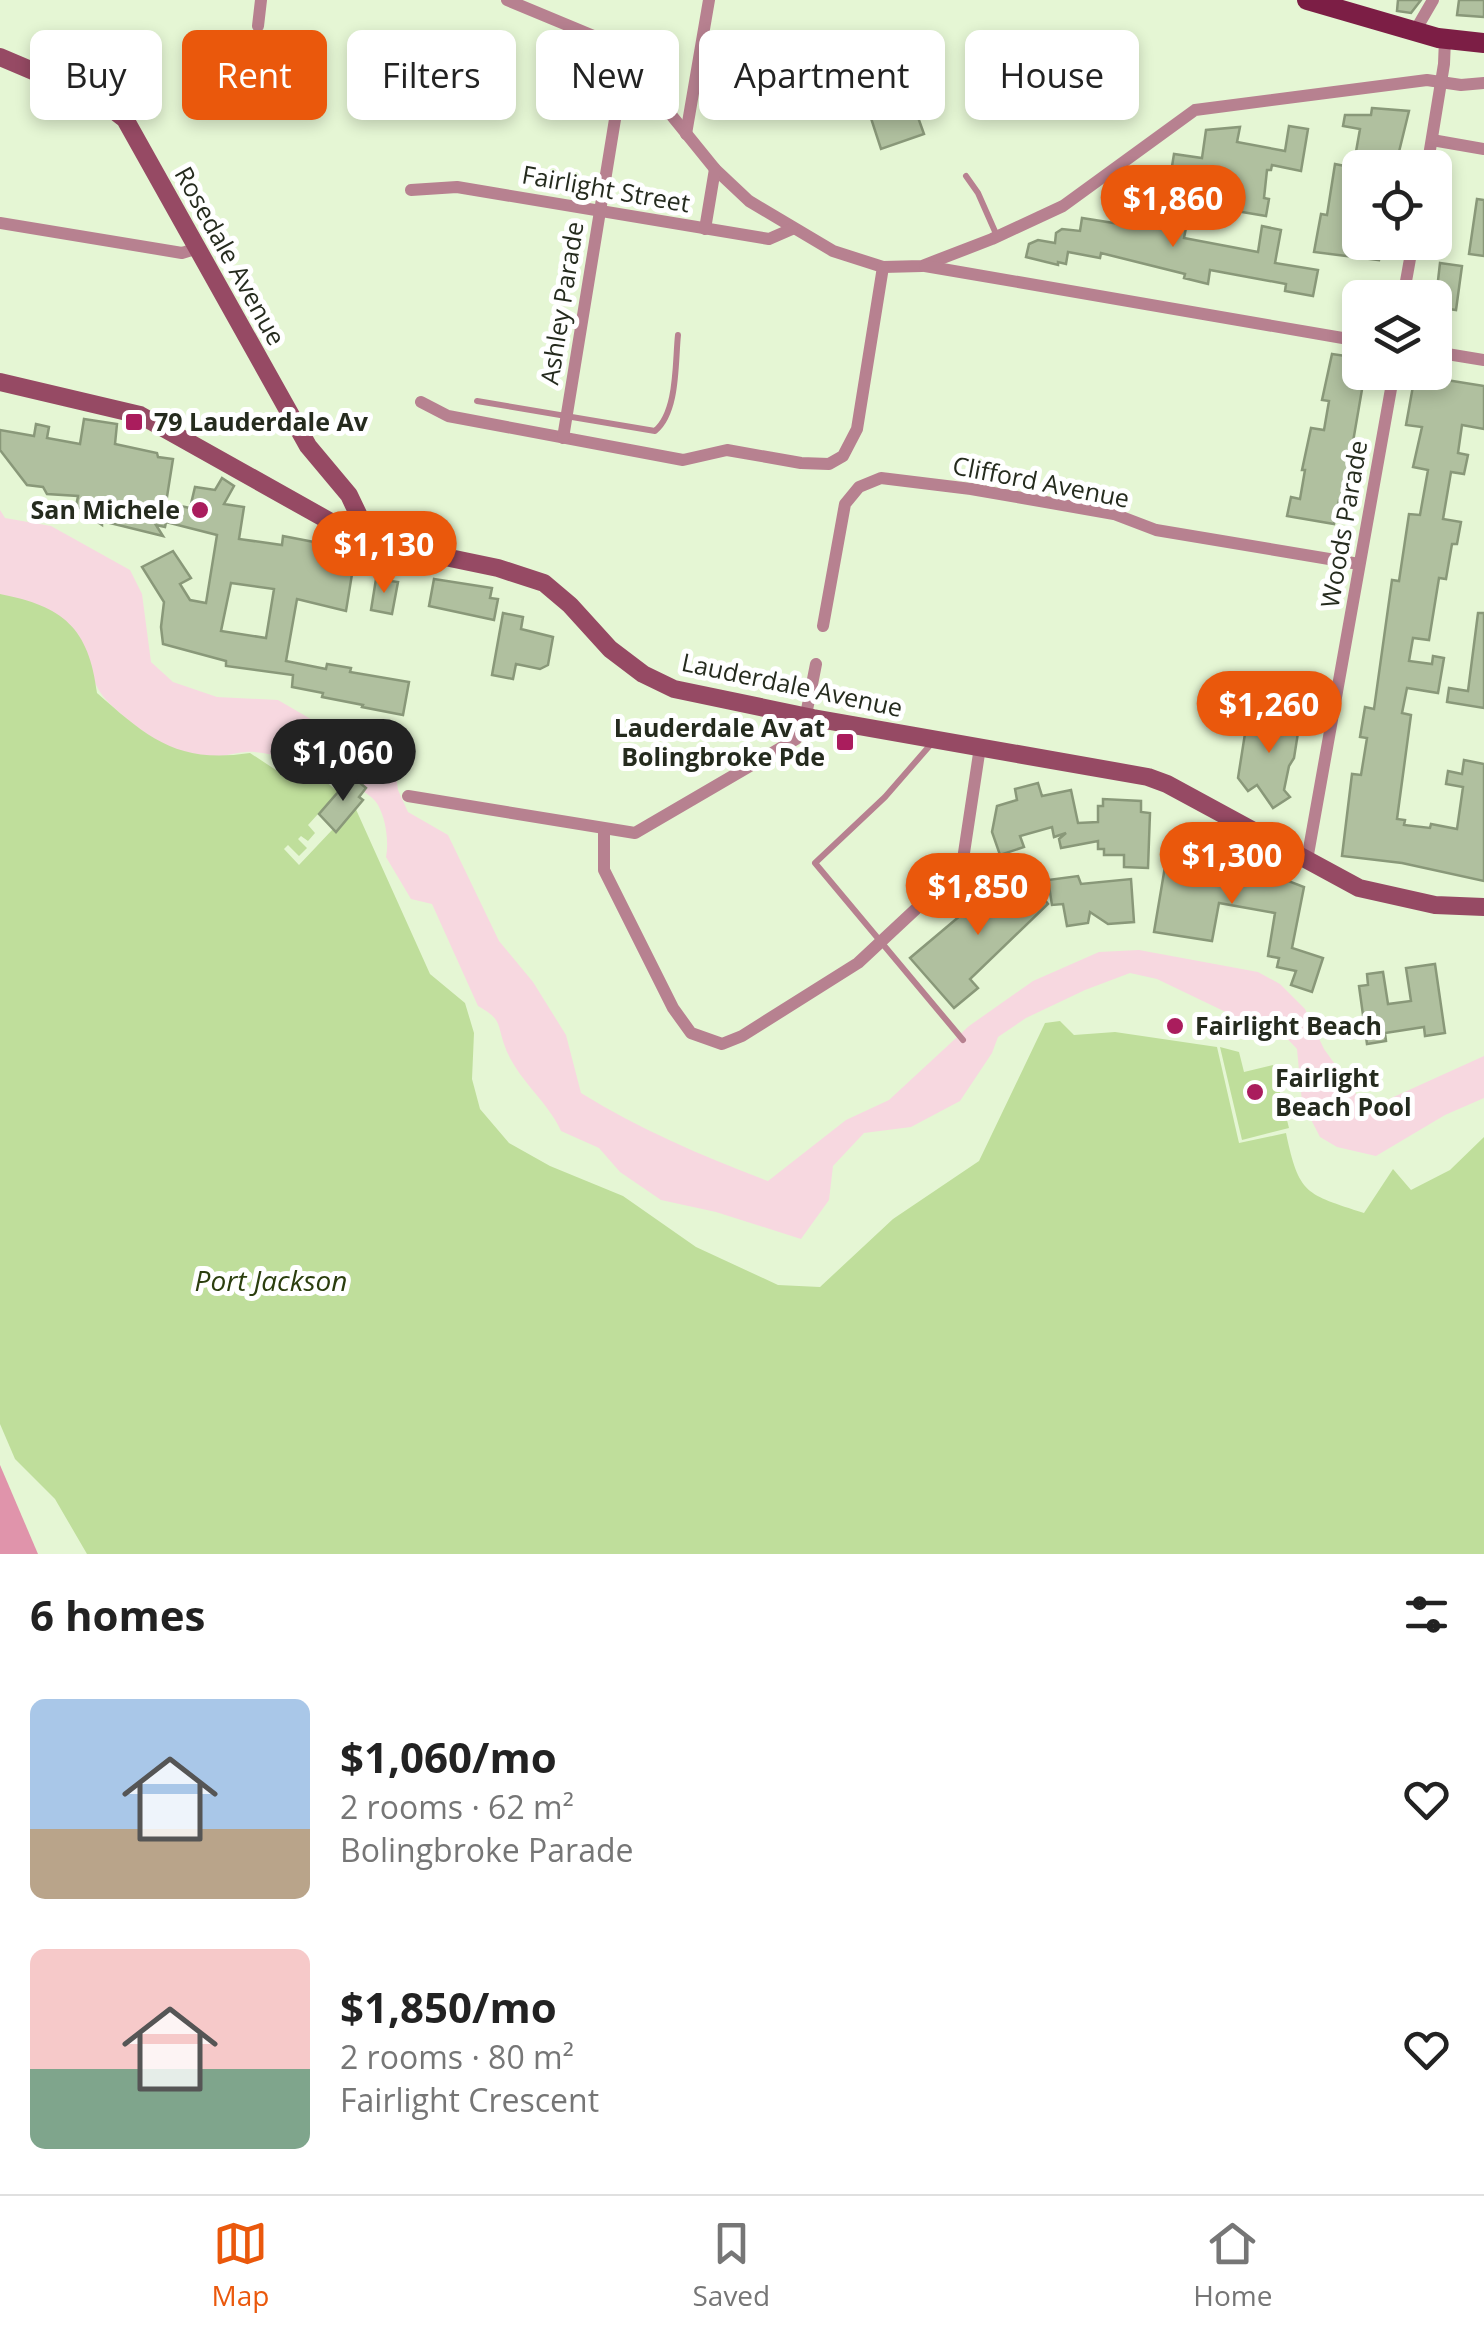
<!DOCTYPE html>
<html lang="en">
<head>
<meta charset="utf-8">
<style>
	:root { --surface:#fff; --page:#f2f2f2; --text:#222; --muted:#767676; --line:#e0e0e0; --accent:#ea580c }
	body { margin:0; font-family:"Open Sans",sans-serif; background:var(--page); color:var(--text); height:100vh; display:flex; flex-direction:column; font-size:38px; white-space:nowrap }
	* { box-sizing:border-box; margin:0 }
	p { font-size:32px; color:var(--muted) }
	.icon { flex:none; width:55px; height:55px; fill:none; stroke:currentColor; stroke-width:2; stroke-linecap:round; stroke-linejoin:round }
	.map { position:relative; height:1554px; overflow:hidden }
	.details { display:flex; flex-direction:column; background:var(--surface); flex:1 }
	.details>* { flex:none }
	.top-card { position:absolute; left:30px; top:30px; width:1425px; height:90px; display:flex; gap:20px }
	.buttons { position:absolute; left:1342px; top:150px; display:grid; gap:20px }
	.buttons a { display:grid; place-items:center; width:110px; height:110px; border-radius:15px; background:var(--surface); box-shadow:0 5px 15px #0003; font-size:50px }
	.price { position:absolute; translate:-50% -85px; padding:0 22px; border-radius:35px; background:var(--accent); color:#fff; font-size:32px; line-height:65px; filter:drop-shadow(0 2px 5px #0008) }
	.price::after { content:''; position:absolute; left:50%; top:60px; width:30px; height:22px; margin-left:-15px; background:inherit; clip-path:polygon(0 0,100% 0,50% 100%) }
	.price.active { background:#222; color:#fff }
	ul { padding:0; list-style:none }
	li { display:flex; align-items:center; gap:30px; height:250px; padding:0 30px }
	li span { display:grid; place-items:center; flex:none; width:280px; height:200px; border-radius:15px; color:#555 }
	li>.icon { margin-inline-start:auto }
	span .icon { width:120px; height:120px; fill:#fffc; stroke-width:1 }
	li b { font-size:42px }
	h2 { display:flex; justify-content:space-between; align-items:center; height:120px; padding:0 30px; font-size:42px }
	.chip { padding:0 35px; border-radius:15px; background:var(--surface); box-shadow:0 5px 15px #0003; font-size:35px; line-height:90px }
	.chip.active { background:var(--accent); color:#fff }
	.menu { display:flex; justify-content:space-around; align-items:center; height:140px; border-top:2px solid var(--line); background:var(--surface); font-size:28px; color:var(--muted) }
	.menu a { display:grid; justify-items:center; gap:5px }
	.menu .active { color:var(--accent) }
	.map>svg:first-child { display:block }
</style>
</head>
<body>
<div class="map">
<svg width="1484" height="1554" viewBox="0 0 1484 1554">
	<rect width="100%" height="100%" fill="#e5f6d4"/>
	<path fill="#f7d8e0" d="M0,510L5,518L51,526L130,570L142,594L151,662L173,682L217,697L278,700L395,768L398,790L408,812L448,835L499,941L533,982L566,1035L581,1093C640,1130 703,1156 768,1181L846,1120L889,1100L969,1026L1033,981L1099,952L1139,950L1258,972L1280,984L1305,1009L1324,1049L1367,1109L1484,1056V1098L1445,1115L1376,1156L1337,1147L1320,1137L1302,1102L1297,1049L1280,1031L1234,1016L1157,979L1130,973L1085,990L1026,1018L998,1037L992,1053L960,1101L911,1127L864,1133L833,1166L829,1200L801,1239L716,1212L661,1200L620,1172L599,1148L561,1131C547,1100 515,1078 504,1044C497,1022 501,1019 478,1006L432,904L411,899L386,857C389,842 386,819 378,805C366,782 272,749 246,752C226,753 206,764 186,756C163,748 113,712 100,692C90,676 85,652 78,634L0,595Z"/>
	<polygon fill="#e094ab" points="0,1465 38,1554 0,1554"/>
	<g fill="#bfde9b">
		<path d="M0,594C63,606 89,628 97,693C148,738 177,764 250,753L279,772L325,781L354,805L430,974L465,1003L474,1033L472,1079L480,1109L509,1143L550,1166L623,1196L696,1247L778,1285L820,1287L893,1219L979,1161L1045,1023L1060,1021L1074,1035L1115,1032L1217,1047L1239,1143L1286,1133C1299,1195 1306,1194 1364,1213L1393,1169L1411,1190L1450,1170L1484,1137V1554H87L55,1499L15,1459L0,1424Z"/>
		<polygon points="1220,1047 1239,1052 1244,1072 1273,1065 1289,1128 1242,1140"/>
	</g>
	<polygon fill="#e5f6d4" points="318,814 333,829 299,865 284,849 288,845 299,856 307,848 298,839 301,836 308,841 315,833 308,825"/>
	<g fill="#b0c09f" stroke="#899879" stroke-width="2.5" fill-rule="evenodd">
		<polygon points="1398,0 1421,0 1411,13 1397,11"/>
		<polygon points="1459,0 1484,0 1484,17 1457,15"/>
		<polygon points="910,95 924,134 881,149 868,109"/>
		<polygon points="1372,108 1409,111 1395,168 1354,163 1360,129 1343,126 1345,115 1371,115"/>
		<polygon points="1289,126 1308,129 1301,171 1272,165 1271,170 1267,170 1264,198 1269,199 1266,216 1236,211 1238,202 1188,194 1187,200 1167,197 1174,154 1202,158 1206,130 1240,127 1237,142 1285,151"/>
		<polygon points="1335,164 1360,169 1360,242 1383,242 1379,260 1314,252 1321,214 1327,215"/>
		<polygon points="1138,192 1151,197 1148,220 1186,228 1184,238 1258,252 1262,226 1281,230 1275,263 1318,270 1313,296 1285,291 1286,284 1210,270 1208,284 1184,278 1185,274 1101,253 1100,258 1068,252 1066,264 1058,262 1058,265 1026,257 1029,244 1038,240 1055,243 1056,233 1062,229 1080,231 1082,218 1120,224 1122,217 1126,217 1129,194 1137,196"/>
		<polygon points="1477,199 1484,200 1484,256 1469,254"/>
		<polygon points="1440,263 1462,266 1456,310 1435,307"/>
		<polygon points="1332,354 1360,358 1360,372 1365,372 1343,500 1339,500 1334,524 1287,516 1291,497 1300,499 1305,470 1302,470 1311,428 1324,430 1329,401 1322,400"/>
		<polygon points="1415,375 1484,386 1484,429 1462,425 1458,453 1468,455 1464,474 1451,472 1443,519 1461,522 1457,544 1452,544 1446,579 1439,578 1429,640 1413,638 1409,661 1432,664 1433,656 1444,658 1438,693 1407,688 1402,713 1411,715 1397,819 1405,820 1404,825 1430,828 1431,824 1457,829 1463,787 1446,784 1448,771 1462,774 1464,760 1484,764 1484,881 1402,863 1342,856 1352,774 1361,775 1367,738 1360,737 1365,707 1374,709 1392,580 1399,581 1409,514 1420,515 1428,470 1413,467 1422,427 1406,425"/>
		<path d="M84,419L117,424L115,444L157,453L158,457L173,459L166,503L190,508L195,487L215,490L222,478L234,486L224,504L244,507L239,539L282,545L283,536L314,542L315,535L327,538L324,562L353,568L346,611L297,599L286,661L326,669L327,664L351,668L350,672L409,682L403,715L362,707L363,705L322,697L323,693L292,687L293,675L226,666V661L163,644L161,627L164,602L142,567L173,551L191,578L180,584L190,600L206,603L217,535L166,522L165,527L156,525L163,536L102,521V525L88,516L89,510L76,507L78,496L47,494L43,487L27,485L0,450V430L34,436L36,424L49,427L47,438L80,444ZM231,583L274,589L266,638L221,631Z"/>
		<polygon points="376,579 398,582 392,614 371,610"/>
		<polygon points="434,579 492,588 490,598 498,599 494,620 429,606"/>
		<polygon points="503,613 523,617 521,629 553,637 548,665 540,669 516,664 513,679 492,675"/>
		<polygon points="1478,613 1484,613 1484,708 1447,702 1449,688 1468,691"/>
		<polygon points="1281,711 1301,714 1294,758 1289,766 1284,790 1290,797 1273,808 1257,785 1248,791 1238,778 1247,721 1278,726"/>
		<polygon points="352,776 366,788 359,797 363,800 336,832 319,814"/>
		<polygon points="1038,783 1042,796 1071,790 1078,823 1098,822 1098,806 1103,806 1103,799 1141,801 1141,812 1150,813 1148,868 1124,867 1124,855 1104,855 1104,849 1098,849 1098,841 1061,848 1059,839 1066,833 1054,837 1052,827 1020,836 1024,847 1000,855 992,832 997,806 1017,800 1015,789"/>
		<polygon points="1170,837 1185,839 1182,858 1270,874 1304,887 1292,948 1323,958 1312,992 1291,985 1296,971 1277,967 1279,958 1268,956 1275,913 1219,903 1212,941 1154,932"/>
		<polygon points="1021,871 1048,904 970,979 978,988 954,1008 910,958 961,915 991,893 993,895"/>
		<polygon points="1078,876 1081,884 1131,879 1134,922 1108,924 1090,912 1088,923 1067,926 1063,904 1052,905 1048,880"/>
		<polygon points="1435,964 1445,1033 1425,1036 1424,1027 1385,1033 1386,1041 1367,1044 1359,986 1368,985 1367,974 1383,972 1388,1004 1411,1001 1406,968"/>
	</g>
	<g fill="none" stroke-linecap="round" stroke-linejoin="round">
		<g stroke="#b78190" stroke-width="6">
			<polyline points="966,176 978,193 997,236"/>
			<path d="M477,401L655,431C678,412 675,362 678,335"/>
			<polyline points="932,743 885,797 815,863 963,1040"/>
		</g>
		<g stroke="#b78190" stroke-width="12">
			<polyline points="507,0 596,37 625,58 715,169 749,201 833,251 883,267 922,266 992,239 1063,206 1195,110 1427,80 1461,85 1484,83"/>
			<polyline points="258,26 261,0"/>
			<polyline points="1415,31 1433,0"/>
			<polyline points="686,134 709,0"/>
			<polyline points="1432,140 1484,149"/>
			<polyline points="1427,168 1444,64 1445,39"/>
			<polyline points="411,190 457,187 769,239 792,229"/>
			<polyline points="0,223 182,253 195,249"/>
			<polyline points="705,229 715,169"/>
			<polyline points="925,266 1360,341"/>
			<polyline points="1403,298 1413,242"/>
			<polyline points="1435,352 1484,360"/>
			<polyline points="421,402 448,416 683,460 727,450 801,463 829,464 843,456 857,429 883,267"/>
			<polyline points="563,438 625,58"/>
			<polyline points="823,626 845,504 859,487 881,478 971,489 1114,514 1156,530 1359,564"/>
			<polyline points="408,796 635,833 796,739 803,730 816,664"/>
			<polyline points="604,831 604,870 673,1008 691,1033 722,1044 742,1036 858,963 962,866 980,747"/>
			<polyline points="1307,860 1394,372"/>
		</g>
		<g stroke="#964a64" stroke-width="18">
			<polyline points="0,57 99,99 125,119 308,446 349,495 368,535"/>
			<polyline points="0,382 140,415 338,526 421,552 498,568 544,583 570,605 610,649 643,674 674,689 813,718 1148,777 1167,784 1359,888 1435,905 1484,907"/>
		</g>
		<polyline stroke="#7c1e45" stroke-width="20" points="1307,0 1438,38 1484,43"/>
	</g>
	<g fill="#aa1d5d" stroke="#fff" stroke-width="4">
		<rect x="124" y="412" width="20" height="20" rx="5"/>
		<circle cx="200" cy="510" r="10"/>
		<rect x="835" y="732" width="20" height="20" rx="5"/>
		<circle cx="1175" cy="1026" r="10"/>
		<circle cx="1255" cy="1092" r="10"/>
	</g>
	<g text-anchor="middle" stroke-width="10" stroke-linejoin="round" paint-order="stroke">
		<g font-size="25" fill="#252b1e" stroke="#fff">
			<text transform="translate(606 189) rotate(10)" y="9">Fairlight Street</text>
			<text transform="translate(230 256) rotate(61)" y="9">Rosedale Avenue</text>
			<text transform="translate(562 303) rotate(-81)" y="9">Ashley Parade</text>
			<text transform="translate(1041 482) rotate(11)" y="9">Clifford Avenue</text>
			<text transform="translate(1344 524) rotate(-80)" y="9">Woods Parade</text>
			<text transform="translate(792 685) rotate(12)" y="9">Lauderdale Avenue</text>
		</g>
		<g font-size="25" font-weight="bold" fill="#252b1e" stroke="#fff" text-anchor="start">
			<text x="154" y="431">79 Lauderdale Av</text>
			<text x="180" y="519" text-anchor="end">San Michele</text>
			<text x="825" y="737" text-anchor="end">Lauderdale Av at<tspan x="825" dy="29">Bolingbroke Pde</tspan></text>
			<text x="1195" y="1035">Fairlight Beach</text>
			<text x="1275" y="1087">Fairlight<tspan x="1275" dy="29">Beach Pool</tspan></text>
		</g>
		<g font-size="28" font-style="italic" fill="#2b3e0e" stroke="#fff">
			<text x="271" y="1291">Port Jackson</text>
		</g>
	</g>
</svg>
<div class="buttons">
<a><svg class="icon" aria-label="locate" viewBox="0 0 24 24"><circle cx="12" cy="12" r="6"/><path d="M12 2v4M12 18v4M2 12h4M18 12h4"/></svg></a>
<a><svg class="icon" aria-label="layers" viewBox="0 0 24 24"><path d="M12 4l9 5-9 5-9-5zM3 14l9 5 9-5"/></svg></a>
</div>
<b class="price" style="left:1173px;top:250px">$1,860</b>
<b class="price" style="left:384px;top:596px">$1,130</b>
<b class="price" style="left:1269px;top:756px">$1,260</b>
<b class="price active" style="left:343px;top:804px">$1,060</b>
<b class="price" style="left:1232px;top:907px">$1,300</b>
<b class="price" style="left:978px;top:938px">$1,850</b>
<div class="top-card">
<a class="chip">Buy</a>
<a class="chip active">Rent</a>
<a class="chip">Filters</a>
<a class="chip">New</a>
<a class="chip">Apartment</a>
<a class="chip">House</a>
</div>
</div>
<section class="details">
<h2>6 homes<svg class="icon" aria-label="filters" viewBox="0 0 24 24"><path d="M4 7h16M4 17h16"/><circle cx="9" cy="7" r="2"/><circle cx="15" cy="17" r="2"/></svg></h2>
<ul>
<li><span style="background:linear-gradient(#a9c7e8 65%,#b9a48a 0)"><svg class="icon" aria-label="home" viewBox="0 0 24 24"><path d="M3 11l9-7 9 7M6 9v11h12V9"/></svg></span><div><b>$1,060/mo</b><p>2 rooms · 62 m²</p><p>Bolingbroke Parade</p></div><svg class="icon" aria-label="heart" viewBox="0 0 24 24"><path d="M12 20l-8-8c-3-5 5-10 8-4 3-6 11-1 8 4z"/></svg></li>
<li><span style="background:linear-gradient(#f6c9c9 60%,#7fa58c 0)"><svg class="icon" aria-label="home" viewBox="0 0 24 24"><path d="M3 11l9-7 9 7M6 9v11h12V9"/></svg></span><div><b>$1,850/mo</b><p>2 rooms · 80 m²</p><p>Fairlight Crescent</p></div><svg class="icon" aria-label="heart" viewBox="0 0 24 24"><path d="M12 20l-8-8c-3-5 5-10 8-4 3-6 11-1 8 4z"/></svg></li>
</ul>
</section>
<nav class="menu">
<a class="active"><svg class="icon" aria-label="map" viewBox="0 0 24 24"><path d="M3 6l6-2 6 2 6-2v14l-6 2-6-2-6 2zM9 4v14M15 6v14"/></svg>Map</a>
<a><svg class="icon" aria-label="saved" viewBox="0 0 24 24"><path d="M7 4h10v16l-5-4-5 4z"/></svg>Saved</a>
<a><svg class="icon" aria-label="home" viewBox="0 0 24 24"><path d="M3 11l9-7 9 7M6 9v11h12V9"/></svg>Home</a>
</nav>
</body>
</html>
